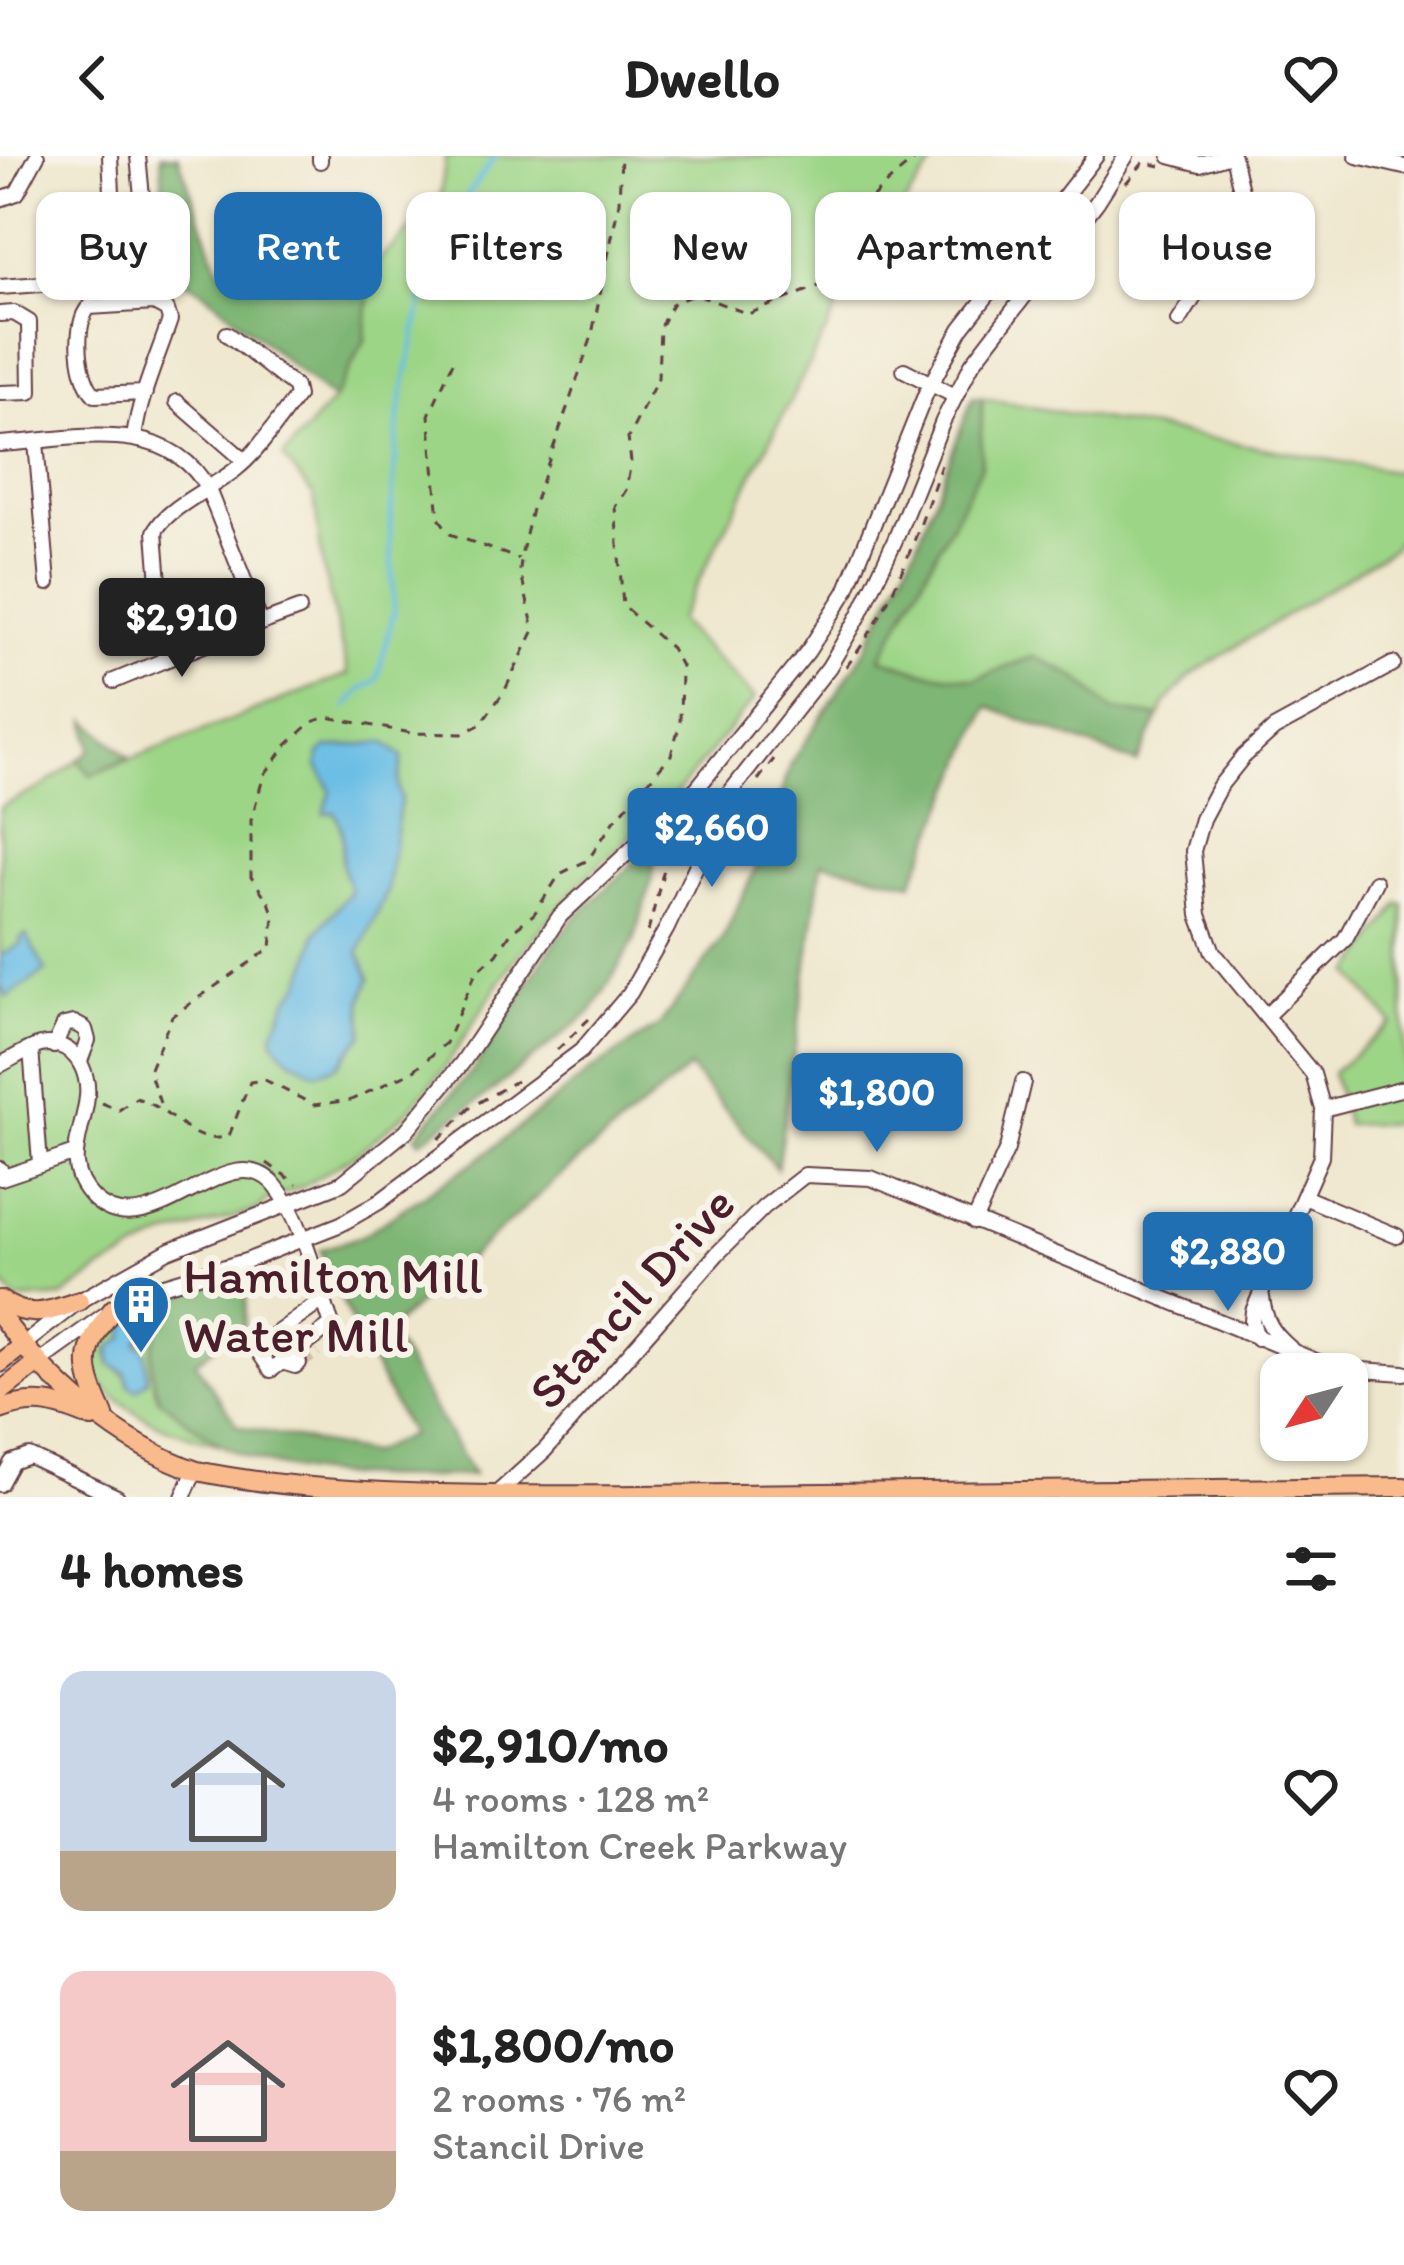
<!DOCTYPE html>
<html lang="en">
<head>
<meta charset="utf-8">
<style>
	:root { --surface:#fff; --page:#f2f2f2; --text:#222; --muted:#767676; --accent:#1f6fb2 }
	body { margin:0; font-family:Itim,sans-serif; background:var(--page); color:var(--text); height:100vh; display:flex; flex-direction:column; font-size:45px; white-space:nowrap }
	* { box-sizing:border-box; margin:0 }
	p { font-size:39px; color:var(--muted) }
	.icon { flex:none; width:66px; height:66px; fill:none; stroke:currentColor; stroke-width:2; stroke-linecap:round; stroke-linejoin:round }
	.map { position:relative; height:1341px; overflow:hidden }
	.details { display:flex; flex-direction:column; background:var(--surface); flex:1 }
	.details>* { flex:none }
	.banner { position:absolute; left:36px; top:36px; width:1332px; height:108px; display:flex; gap:24px }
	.needle { width:78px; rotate:234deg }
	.fabs { position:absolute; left:1260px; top:1197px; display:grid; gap:24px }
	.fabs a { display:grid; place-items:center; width:108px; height:108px; border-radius:24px; background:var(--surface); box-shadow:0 3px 9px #0004; font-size:60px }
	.price { position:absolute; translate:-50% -102px; padding:0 27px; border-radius:12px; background:var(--accent); color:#fff; font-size:39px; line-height:78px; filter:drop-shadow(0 3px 6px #0008) }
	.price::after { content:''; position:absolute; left:50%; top:72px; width:36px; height:27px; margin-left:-18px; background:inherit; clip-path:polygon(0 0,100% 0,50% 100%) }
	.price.active { background:#222; color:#fff }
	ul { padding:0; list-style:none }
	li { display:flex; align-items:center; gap:36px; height:300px; padding:0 60px }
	li span { display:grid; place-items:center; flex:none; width:336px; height:240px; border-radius:24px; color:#555 }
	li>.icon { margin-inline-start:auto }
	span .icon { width:144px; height:144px; fill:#fffc; stroke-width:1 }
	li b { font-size:51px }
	h2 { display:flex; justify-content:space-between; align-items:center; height:144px; padding:0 60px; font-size:51px }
	.pill { padding:0 42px; border-radius:24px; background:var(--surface); box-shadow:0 3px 9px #0004; font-size:42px; line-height:108px }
	.pill.active { background:var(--accent); color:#fff }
	header { display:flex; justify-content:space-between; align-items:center; height:156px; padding:0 60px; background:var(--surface); font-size:54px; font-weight:800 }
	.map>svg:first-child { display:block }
</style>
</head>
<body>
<header><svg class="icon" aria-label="back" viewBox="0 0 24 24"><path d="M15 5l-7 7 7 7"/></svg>Dwello<svg class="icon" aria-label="heart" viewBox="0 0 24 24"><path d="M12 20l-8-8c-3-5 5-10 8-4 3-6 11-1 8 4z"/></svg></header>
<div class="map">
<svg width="1404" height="1341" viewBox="0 0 1404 1341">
	<rect width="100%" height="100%" fill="#f7f3e8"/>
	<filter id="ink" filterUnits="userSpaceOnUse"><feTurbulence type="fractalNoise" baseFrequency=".00833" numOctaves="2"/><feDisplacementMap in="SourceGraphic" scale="24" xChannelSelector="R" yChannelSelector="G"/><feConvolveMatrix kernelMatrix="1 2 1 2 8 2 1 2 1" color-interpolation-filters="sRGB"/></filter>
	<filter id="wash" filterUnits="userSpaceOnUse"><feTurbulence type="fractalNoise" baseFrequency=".004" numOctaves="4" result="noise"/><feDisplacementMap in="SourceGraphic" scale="48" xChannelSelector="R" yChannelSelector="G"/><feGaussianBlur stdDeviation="2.7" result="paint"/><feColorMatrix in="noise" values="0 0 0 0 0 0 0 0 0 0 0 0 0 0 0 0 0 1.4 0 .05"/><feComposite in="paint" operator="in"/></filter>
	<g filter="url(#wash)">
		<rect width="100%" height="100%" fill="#efe7cd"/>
		<g fill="#9dd587" stroke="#747a59" stroke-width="3" fill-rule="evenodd">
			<polygon points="446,0 939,0 857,114 678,465 755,542 672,642 584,723 512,807 443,914 407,956 359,996 302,1031 268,1043 258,1054 162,1082 99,1115 62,1141 16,1144 0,1123 0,651 44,630 78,604 91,619 348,518 323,411 314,340 283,301 333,244 365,184 371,111 439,47"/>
			<polygon points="982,242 1404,317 1404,374 1393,392 1191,519 1165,548 1159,561 1113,554 1077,522 1034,500 976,523 922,516 880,502 981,311"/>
			<polygon points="1399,748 1404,748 1404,967 1347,969 1332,917 1392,867 1351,818"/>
			<path d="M197,1127L167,1151L152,1195L154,1230L159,1243L222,1289C172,1277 129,1261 95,1221V1186C120,1158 161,1136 197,1127ZM125,1171L139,1182L148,1219L128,1221L110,1208L108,1195L124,1182Z"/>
		</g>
		<g fill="#7eb674" stroke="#646a50" stroke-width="3">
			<polygon points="161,0 178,0 220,116 371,111 365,184 333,244 206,137 187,126 126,140 123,126 165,71"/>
			<path d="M973,241L982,242L981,311L881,502L922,516L976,523L1034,500L1077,522L1113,554L1159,561L1137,607L988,551L912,727L822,706L777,1013L689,912L561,1019L388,1175L473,1319C398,1323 285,1327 218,1287C198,1274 178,1257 159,1243C141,1197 158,1148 201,1126C214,1119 234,1118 248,1114L244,1170L195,1206L238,1270L369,1298L410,1279L357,1178L320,1094L362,1080L480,1002L591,915L660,869L723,782L759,705L791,608L864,496L918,386Z"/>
			<polygon points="87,564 129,601 91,619 78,604 91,594"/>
			<polygon points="643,698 650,699 654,706 652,723 634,785 592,855 488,938 420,985 416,979 473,914 547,797 572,765"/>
		</g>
		<g fill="#69bde5" stroke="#5a6e88" stroke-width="3">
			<path d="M384,586L402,600C403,614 394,630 401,641L387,736L359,796L370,823L362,844L363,878L337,910L316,917L291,903L274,886L273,878L287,845L301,827L312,797L316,777L350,736C350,729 346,723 344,716C337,694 351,682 334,656L324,657L331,635L318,610L319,598L327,592Z"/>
			<polygon points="26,779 46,815 7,841 0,829 0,800 22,787 20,783"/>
			<polygon points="136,1160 147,1170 137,1187 145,1195 148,1224 137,1234 130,1230 125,1216 110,1208 111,1191 124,1182 126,1166"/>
		</g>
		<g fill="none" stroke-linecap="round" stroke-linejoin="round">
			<polyline stroke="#69bde5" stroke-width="4.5" points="347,550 360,534 377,524 394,455 390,371 399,257 423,140 448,65 496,0"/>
		</g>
	</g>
	<g filter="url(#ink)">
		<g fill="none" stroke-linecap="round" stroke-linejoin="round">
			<polyline stroke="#cebfad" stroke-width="14" stroke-dasharray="14 7" stroke-linecap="butt" points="299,1207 317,1195"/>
			<defs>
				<g id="minor">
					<polyline points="1170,0 1200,8 1227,0"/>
					<polyline points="1357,0 1404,11"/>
					<polyline points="320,5 320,0"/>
					<polyline points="0,43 17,37 37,0"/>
					<polyline points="58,127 112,36 110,0"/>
					<polyline points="0,131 97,124 110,117 144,61 138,0"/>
					<polyline points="0,158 14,157 29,166 30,236 0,237"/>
					<polyline points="1179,165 1237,73 1243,43 1233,0"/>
					<polyline points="904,214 955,240"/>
					<polyline points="177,246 245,305"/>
					<path d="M134,282C139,242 157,203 170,164L167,154L154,147L89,151C73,168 78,224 95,239L145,237"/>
					<polyline points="36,286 48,427"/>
					<path d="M0,288C69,284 167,258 208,333L261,467L165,504L155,376C164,353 216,330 236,313C260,294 278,264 297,240L295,231L227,178"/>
					<polyline points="261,467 299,453"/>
					<polyline points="114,525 165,504"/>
					<polyline points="1267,859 1345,783 1375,726"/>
					<polyline points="54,890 64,869 74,867 85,873 88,884 80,905"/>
					<polyline points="31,893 40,1007"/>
					<path d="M0,909C12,903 28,892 41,889C72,882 90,914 87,941C83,979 60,1010 94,1043C150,1095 226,980 272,1026C301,1056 318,1130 332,1169L271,1214L256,1192L323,1144"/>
					<polyline points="1323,953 1404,932"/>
					<polyline points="0,1013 1,1022 75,997"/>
					<polyline points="1304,1041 1397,1080"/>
					<polyline points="974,1066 1007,993 1023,926"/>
					<path d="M1262,1141C1265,1166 1272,1176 1290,1192"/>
					<polyline points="1257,1182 1252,1165 1253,1155 1321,1001 1323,953 1313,918 1213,796 1199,759 1193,695 1202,663 1219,631 1243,601 1274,573 1393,508"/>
					<polyline points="23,1189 79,1145 168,1095 342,1027 406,975 462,907 560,760 698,631 808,495 846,436 926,237 961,173 1096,0"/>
					<polyline points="39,1206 113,1153 161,1130 246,1105 341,1068 379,1046 581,895 630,837 667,772 732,634 829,511 859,460 895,384 943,265 972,208 1097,46 1126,0"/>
					<polyline points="282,1206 295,1210 299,1207"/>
					<polyline points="0,1328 12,1306 29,1300 117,1341"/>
					<polyline points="183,1341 195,1315"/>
					<polyline points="493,1341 545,1294 717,1098 764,1051 805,1019 871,1022 1333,1212 1404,1217"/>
				</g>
				<g id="major">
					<path d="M0,1144C28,1164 48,1156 79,1145"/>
					<path d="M0,1159C47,1225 120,1289 197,1315C321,1341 508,1340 640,1339C895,1336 1149,1334 1404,1331"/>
					<polyline points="0,1207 23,1189"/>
					<polyline points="0,1236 39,1206"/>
					<path d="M0,1254C35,1240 59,1248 92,1262"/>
					<path d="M104,1259C82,1211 80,1196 113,1153"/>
				</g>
			</defs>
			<use href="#minor" stroke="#633d43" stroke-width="18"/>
			<use href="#major" stroke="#633d43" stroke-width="22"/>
			<g stroke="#633d43" stroke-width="3" stroke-dasharray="9 9" stroke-linecap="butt">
				<polyline points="1126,27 1144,6 1160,10"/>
				<polyline points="1167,144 1179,140"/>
				<polyline points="453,206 429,259 439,362 450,378 519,403"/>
				<path d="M846,511C892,453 918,378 941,309"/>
				<polyline points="758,624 774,603"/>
				<polyline points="648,776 669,693 685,667 702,665"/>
				<polyline points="557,894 589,863"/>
				<path d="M102,947L119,954L136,942C176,954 189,992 229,980L250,926L265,924L314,949L351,944L413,915L446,887L476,816L497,798L512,775L534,758L560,718L588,704L614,665L671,599L680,567L681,510L671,492L623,450L615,351L626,334L631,306L628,282L658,222L660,171L672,148L695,138L748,158L824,128C842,69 871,37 920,0"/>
				<polyline points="160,947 149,915 172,860 271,792 274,760 269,746 251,721 251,664 264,619 287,589 312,566 327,561 411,577 462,578 481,568 505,534 534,474 520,414 522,396 532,353 591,183 619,46 621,0"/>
				<polyline points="439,983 471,951 516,925"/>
				<polyline points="267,1007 297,1028"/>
			</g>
			<use href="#minor" stroke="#fff" stroke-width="14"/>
			<use href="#major" stroke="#fabb8c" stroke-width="18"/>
		</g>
	</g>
	<defs>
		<symbol id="building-pin" viewBox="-11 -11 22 30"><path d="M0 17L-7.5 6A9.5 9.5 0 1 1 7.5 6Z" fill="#1f6fb2" stroke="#f7f3e8"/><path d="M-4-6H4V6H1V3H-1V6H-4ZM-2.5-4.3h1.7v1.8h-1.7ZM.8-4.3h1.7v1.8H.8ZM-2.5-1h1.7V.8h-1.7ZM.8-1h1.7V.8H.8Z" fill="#fff"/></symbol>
	</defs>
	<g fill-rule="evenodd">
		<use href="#building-pin" x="108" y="1115" width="66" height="90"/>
	</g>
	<g text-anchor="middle" stroke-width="12" stroke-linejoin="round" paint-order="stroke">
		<g font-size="51" fill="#4a1f2b" stroke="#f7f3e8" text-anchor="start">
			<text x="183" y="1137">Hamilton Mill<tspan x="183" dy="59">Water Mill</tspan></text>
		</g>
		<g font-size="51" fill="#4a1f2b" stroke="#f7f3e8">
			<text transform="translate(631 1141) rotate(-48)" y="18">Stancil Drive</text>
		</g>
	</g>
</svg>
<div class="fabs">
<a><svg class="needle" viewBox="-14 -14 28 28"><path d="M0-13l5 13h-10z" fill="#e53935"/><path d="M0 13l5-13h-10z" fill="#767676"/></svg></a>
</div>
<b class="price active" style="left:182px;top:524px">$2,910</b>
<b class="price" style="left:712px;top:734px">$2,660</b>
<b class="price" style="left:877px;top:999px">$1,800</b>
<b class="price" style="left:1228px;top:1158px">$2,880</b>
<div class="banner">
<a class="pill">Buy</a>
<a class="pill active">Rent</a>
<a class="pill">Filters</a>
<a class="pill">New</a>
<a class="pill">Apartment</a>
<a class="pill">House</a>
</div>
</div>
<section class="details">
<h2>4 homes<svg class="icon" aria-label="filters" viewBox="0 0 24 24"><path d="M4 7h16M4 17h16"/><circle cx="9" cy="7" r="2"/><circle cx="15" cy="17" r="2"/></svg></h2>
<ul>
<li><span style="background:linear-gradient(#c9d6e8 75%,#b9a48a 0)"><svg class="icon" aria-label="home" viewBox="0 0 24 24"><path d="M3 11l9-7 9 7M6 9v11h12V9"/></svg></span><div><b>$2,910/mo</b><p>4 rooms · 128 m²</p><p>Hamilton Creek Parkway</p></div><svg class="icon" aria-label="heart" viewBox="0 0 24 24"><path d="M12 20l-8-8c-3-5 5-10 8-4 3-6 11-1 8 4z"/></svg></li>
<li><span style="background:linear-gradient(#f6c9c9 75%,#b9a48a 0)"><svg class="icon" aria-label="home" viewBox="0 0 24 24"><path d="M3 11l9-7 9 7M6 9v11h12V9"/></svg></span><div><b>$1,800/mo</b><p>2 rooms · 76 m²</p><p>Stancil Drive</p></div><svg class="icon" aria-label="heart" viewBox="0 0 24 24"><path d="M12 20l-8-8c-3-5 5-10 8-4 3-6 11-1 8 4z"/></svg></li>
</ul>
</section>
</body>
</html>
